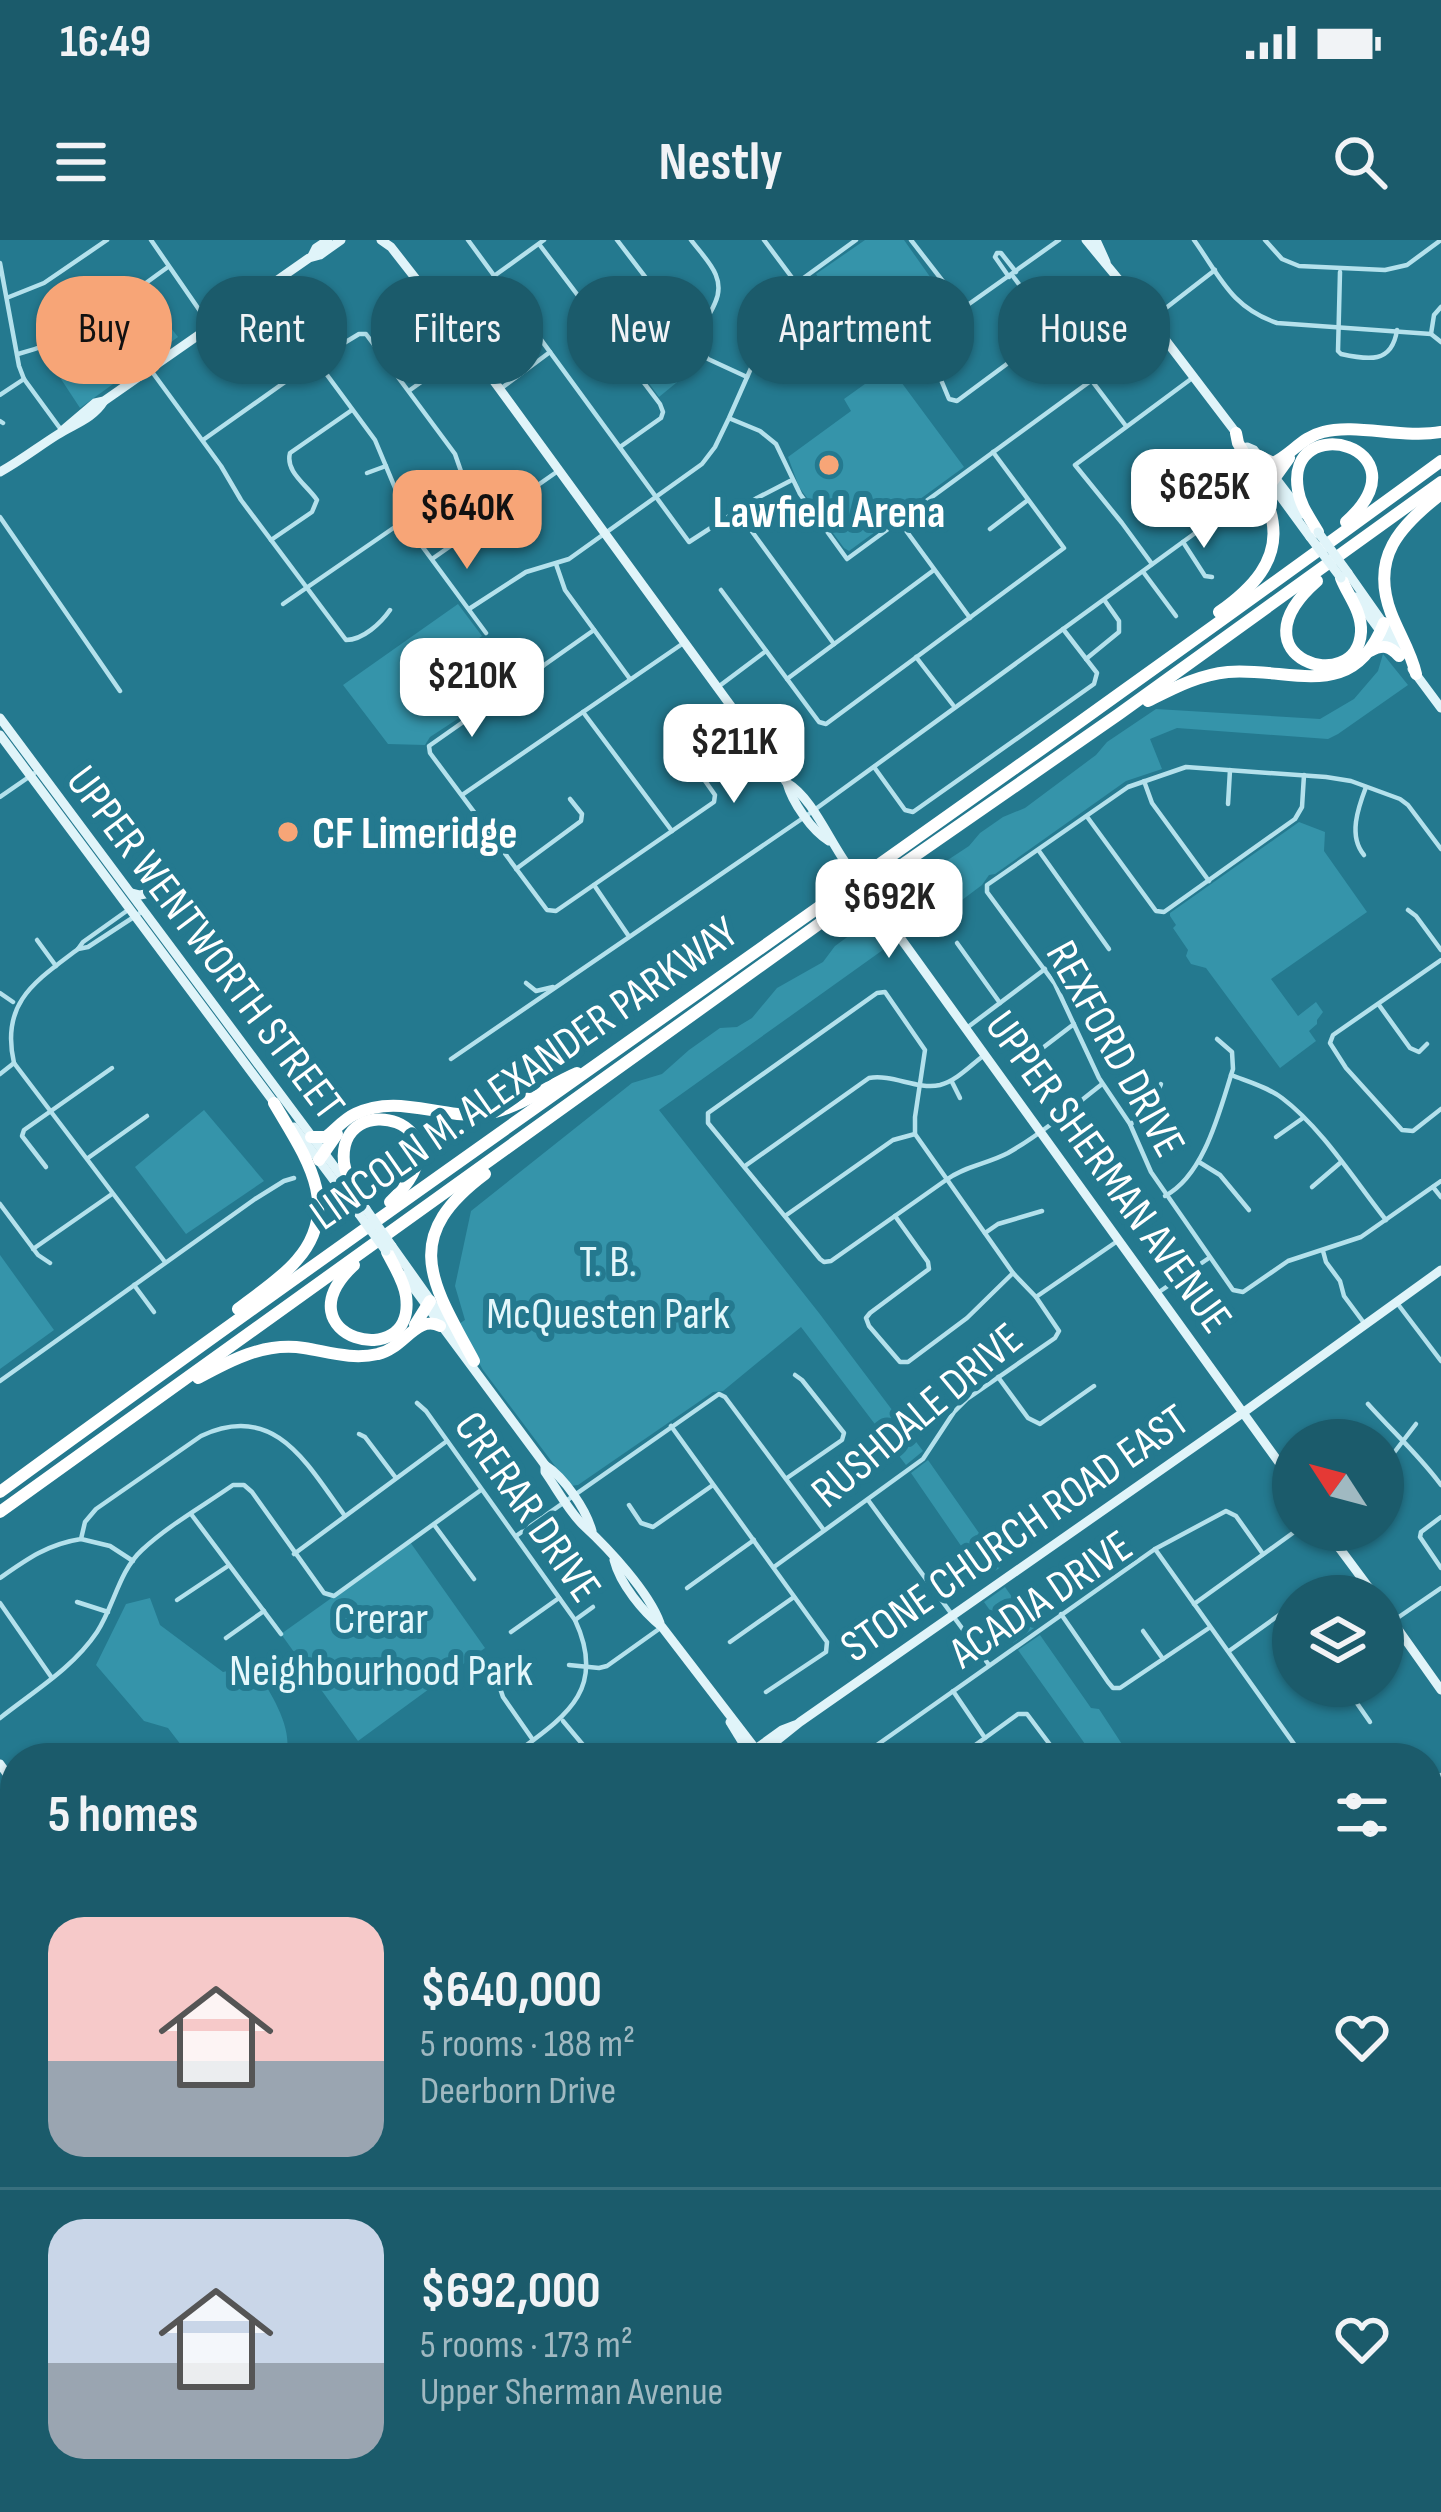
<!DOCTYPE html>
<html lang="en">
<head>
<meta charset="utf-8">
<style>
	:root { --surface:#1b5b6b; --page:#286473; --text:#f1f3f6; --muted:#a0b9c1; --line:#39707e; --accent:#f7a577 }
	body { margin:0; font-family:"Sofia Sans Condensed",sans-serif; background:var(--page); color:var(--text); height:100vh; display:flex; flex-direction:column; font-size:45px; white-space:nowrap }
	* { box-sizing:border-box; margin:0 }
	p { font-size:39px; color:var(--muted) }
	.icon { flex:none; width:66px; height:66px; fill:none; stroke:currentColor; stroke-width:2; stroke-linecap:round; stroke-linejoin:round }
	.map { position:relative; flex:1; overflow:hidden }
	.details { position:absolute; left:0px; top:1503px; width:1443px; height:771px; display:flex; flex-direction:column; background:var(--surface); border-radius:48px 48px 0 0; box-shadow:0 3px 9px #0004 }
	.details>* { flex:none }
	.banner { position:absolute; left:36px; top:36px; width:1371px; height:108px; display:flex; gap:24px }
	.needle { width:78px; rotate:306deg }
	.buttons { position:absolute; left:1272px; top:1179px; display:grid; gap:24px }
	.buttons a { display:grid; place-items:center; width:132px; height:132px; border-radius:50%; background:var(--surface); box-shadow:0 3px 9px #0004; font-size:60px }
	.price { position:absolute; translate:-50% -102px; padding:0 27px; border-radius:24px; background:#fff; color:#222; font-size:39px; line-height:78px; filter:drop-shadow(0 3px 6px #0008) }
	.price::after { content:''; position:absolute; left:50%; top:72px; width:36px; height:27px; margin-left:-18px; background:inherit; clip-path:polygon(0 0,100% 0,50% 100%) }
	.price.active { background:var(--accent); color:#111 }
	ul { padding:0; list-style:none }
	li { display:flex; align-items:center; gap:36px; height:300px; padding:0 48px }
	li+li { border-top:3px solid var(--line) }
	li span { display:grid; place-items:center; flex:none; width:336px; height:240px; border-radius:36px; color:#555 }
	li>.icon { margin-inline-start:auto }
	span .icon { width:144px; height:144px; fill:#fffc; stroke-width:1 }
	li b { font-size:51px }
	h2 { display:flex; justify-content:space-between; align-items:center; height:144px; padding:0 48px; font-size:51px }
	.tag { padding:0 42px; border-radius:48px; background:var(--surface); box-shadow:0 3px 9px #0004; font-size:42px; line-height:108px }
	.tag.active { background:var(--accent); color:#111 }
	.status { display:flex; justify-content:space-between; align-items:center; height:84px; padding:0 60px; background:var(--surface); direction:ltr }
	.status svg { height:33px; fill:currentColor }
	header { display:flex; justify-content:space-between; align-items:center; height:156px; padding:0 48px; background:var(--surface); font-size:54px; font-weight:700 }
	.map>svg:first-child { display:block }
</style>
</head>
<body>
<div class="status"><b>16:49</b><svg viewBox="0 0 49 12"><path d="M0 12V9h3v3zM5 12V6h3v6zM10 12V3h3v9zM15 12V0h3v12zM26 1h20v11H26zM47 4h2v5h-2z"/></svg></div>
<header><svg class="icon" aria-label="menu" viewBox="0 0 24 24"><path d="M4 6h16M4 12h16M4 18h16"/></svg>Nestly<svg class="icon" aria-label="search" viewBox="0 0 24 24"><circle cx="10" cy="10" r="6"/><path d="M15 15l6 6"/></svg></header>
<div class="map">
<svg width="1441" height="2272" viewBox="0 0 1441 2272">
	<rect width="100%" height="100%" fill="#24798f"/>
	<g fill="#3594aa">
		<polygon points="865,0 904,0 957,75 941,90 890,127 964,227 849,311 844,308 799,247 788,217 851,171 844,159 883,131 816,34"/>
		<polygon points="654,54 704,120 659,157 608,88"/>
		<polygon points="157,70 178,97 80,168 61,139"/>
		<polygon points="458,364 482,396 428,434 459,478 430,497 425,505 388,504 343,445"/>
		<polygon points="1383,414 1408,445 1338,494 1328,499 1177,488 1150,499 1162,529 1126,541 995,634 989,635 982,645 914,696 885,658 919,639 969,606 980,593 1003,577 1025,568 1096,515 1107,502 1156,469 1320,479 1354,459 1378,431"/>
		<polygon points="1299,582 1325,592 1324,611 1367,672 1271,739 1298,776 1316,762 1323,772 1317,780 1317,784 1309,791 1316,801 1280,828 1206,728 1191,724 1186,716 1188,710 1173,688 1176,685 1170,676 1170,673"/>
		<polygon points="873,673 894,702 659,870 819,1073 923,1211 906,1225 801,1087 723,1151 713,1152 578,1245 570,1246 483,1130 457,1085 465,1080 455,1046 471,971 632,843 662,834 689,810 720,788 737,787 752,778 777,748 823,722 835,706 865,684"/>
		<polygon points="204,870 264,941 186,994 135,927"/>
		<polygon points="0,1015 54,1090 0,1129"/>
		<polygon points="928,1220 1002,1326 987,1337 971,1314 968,1316 911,1233"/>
		<polygon points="410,1302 485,1408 358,1501 281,1394"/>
		<polygon points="1005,1347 1034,1388 1013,1403 984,1362"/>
		<path d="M150,1358L160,1385L223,1432L253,1425C268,1449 296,1489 285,1518H191L168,1488L144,1481L96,1425L126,1364Z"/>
		<polygon points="1040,1395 1091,1468 1099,1469 1131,1518 1095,1518 1018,1410"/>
		<polygon points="1441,1541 1441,1749 1428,1758 1428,1550"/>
		<polygon points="0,1803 15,1823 15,1907 7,1914 15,1927 15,1986 0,1994"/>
		<polygon points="0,2126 15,2128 15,2259 84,2259 75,2272 58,2272 51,2264 40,2272 0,2272"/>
		<polygon points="252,2259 356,2259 361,2269 357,2272 240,2272"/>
	</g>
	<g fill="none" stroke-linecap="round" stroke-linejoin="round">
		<g stroke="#b4e1ec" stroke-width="4.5">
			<polyline points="151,0 209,84"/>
			<polyline points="468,0 689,302 757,258 790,241"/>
			<polyline points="617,0 708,119 747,137"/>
			<polyline points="764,0 796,43"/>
			<polyline points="911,0 962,66 969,64 1059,0"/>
			<path d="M1194,0C1221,38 1231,67 1277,83L1431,94L1441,102"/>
			<polyline points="1265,0 1282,19 1299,26 1385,30 1407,25 1441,0"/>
			<polyline points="539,4 660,164 663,172 661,178 620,207"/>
			<polyline points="0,23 19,126 24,139 62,191"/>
			<path d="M1340,32L1338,111L1341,114C1368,120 1392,124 1397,90"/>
			<polyline points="1012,35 1126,186"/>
			<polyline points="494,36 544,0"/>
			<polyline points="1009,37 995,17 997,13 1001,13 1016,32"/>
			<polyline points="9,57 44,43 107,0"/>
			<polyline points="1153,78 1215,30"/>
			<polyline points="1431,94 1434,75 1441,67"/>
			<path d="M689,95C702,86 709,77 715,63C727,37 706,20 691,0"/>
			<path d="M18,114C76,100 120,61 168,27"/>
			<polyline points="316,120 375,200 416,298 486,393"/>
			<path d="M150,129L221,226L241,260L346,400C363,400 381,383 390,370"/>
			<polyline points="939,135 949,159 957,161 1054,89"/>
			<polyline points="410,150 469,108"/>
			<polyline points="499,150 550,112"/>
			<polyline points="0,155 24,139"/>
			<polyline points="731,179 760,191 776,204 800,254 847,319 1092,140"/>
			<polyline points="0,181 3,183"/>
			<polyline points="203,200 316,120 359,94 366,94 455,214 464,240 492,278"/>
			<polyline points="367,233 386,226"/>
			<polyline points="737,271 834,404"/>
			<polyline points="0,277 120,451"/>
			<polyline points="899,281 970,378"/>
			<polyline points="990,289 1028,260"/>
			<path d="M271,300L312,272L317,260C307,245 285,232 290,213L352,170"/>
			<polyline points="1183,302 1205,336 1212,337"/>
			<polyline points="432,319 558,231"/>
			<polyline points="556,324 565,350 630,439"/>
			<polyline points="1152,324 1122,283 1075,225 1191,139"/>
			<polyline points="1144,333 1176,376"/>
			<polyline points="721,350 819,482 826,484 1064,308 993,212"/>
			<polyline points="283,364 408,278"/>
			<polyline points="469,369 526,332 569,319 702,224 715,207 729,178 783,56 787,50 856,0"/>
			<polyline points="594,390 429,506 430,513 547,670 556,671 714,562 715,555 689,518"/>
			<polyline points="526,403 543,426"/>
			<polyline points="916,417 953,465"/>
			<polyline points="1086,419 1119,392 1119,381 1105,361"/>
			<polyline points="472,439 489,464"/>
			<polyline points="787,439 934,330"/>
			<polyline points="718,447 766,411"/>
			<polyline points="583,472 672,591"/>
			<polyline points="874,527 905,570 913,572 1094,444 1097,433 1063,389"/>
			<polyline points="1144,541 1152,563 1209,641"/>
			<polyline points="462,555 685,402"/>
			<polyline points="0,557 39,530"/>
			<polyline points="1228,564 1230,530"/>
			<polyline points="1088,578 1156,671 1164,672 1295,579 1302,567 1304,535"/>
			<polyline points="1441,609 1408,565 1400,559 1351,541 1326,537 1186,527 1128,547 987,645 987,652 1055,744 1099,838 1130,884 1151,932 1233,1050 1243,1052 1288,1021 1361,997 1441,941"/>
			<polyline points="1039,611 1109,709"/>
			<path d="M1364,615C1348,596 1358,568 1366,547"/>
			<polyline points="516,629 581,581 582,574 570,559"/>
			<polyline points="594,645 628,695"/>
			<path d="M128,670L83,702L78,709C36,741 0,762 14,823L165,1022"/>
			<polyline points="1408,670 1416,676 1441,710"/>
			<polyline points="37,700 56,726"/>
			<polyline points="957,703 1000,763"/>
			<polyline points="78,709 88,707 143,671"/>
			<polyline points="1441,720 1333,795 1330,803 1346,828 1402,890 1413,891 1441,869"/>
			<polyline points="526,743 536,751 553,747"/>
			<polyline points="0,753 13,762"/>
			<polyline points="1379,765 1410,808 1419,812 1427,804"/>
			<polyline points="968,787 1045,729"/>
			<polyline points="1036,813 1074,784"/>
			<polyline points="451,819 806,576 1220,275 1241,262 1248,263"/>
			<polyline points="0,834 14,823"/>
			<path d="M1231,835C1249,842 1267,847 1282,858C1322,888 1355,941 1386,980"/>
			<polyline points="952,842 960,858"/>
			<polyline points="1130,884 1149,874 1161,844"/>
			<polyline points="1276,897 1303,878"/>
			<polyline points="88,918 147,876"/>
			<polyline points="1199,922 1220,935 1249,970"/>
			<path d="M745,926L869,838C893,834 917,850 940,845C956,841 970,826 983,816"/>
			<polyline points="46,927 22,896 24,890 112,828"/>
			<polyline points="1312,947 1340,923"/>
			<polyline points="1433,947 1441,957"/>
			<path d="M1165,956C1205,935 1220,869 1233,829L1232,812L1217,799"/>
			<polyline points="0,964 38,1015 50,1023"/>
			<polyline points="785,976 893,900 915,894"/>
			<polyline points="895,976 928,1022 929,1029 870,1073 866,1078 869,1086 900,1122 908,1122 967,1078 1013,1033"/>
			<polyline points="985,993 998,984 1042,971"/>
			<polyline points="33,1009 112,954"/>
			<polyline points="1323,1011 1326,1022 1340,1041 1344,1056 1364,1083"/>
			<polyline points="134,1045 154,1072"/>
			<polyline points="1159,1052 1209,1018"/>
			<polyline points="1036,1057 1119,1000"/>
			<polyline points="1397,1063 1441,1121"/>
			<polyline points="998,1137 1028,1178 1040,1184 1094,1146"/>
			<polyline points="0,1141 255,959 284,941 294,938"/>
			<path d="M417,1163L426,1171L575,1380C609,1453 561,1479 509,1518"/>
			<path d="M1368,1164C1393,1192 1419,1215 1441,1245"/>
			<polyline points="671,1186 827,1402 826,1412 766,1452"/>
			<polyline points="359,1194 365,1197 396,1238"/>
			<polyline points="1383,1227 1416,1184"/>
			<polyline points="787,1238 842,1200 844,1193 802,1140 795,1135"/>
			<polyline points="868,1260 989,1425"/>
			<polyline points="629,1265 641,1283 653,1287 713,1245"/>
			<polyline points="191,1274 281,1394"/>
			<polyline points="1441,1277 1421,1292 1420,1297 1441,1328"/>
			<polyline points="435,1286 474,1339"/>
			<polyline points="516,1296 719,1154 725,1157 823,1289"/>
			<polyline points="81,1299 110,1306 133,1321"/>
			<polyline points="1155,1309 1226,1271 1236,1276 1263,1314"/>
			<polyline points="294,1314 447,1201"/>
			<path d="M774,1327L923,1219L954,1172L967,1159L1055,1098L1059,1091L1036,1057L1013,1033L915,894V877L925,810L885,752L877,753L708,873V883L820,1019L824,1022L831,1021L946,940C965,926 987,924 1008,913C1041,894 1072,868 1102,844"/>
			<path d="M0,1338C27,1319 48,1304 81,1299L85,1282L96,1269L201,1196C275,1161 307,1224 345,1276"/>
			<polyline points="687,1348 754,1300"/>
			<polyline points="177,1360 228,1326"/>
			<polyline points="77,1362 108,1372"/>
			<polyline points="0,1363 52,1438"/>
			<polyline points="1194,1364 1297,1290"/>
			<polyline points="1061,1374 1108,1442 1113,1448 1120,1448 1209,1388"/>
			<polyline points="575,1380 593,1367"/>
			<polyline points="1393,1381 1441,1348"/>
			<polyline points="1143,1391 1163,1419"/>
			<polyline points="511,1392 559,1358"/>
			<polyline points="226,1398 264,1371"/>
			<polyline points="730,1402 794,1357"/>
			<polyline points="1229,1411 1282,1373 1288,1370 1293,1374"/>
			<polyline points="569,1425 599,1428 607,1426 659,1389"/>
			<polyline points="497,1439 503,1457 533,1500"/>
			<polyline points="1345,1446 1370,1482"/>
			<polyline points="953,1451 985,1498 1018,1474 1027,1474 1054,1510 1055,1518"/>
			<path d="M0,1478C34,1451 73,1428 97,1392C114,1366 119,1331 142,1310C169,1285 203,1266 233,1245H244L252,1252L324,1353L334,1356L481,1250"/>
			<polyline points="563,1481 594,1518"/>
			<polyline points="871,1518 867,1512 1155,1309 1304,1518"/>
			<polyline points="957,1518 985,1498"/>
			<polyline points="1428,1541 1441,1535"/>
			<polyline points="9,1650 15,1659"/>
			<polyline points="0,1707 15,1696"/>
			<polyline points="0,1739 15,1759"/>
			<polyline points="0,2118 15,2121"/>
			<polyline points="142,2259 175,2272"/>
			<polyline points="363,2259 371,2272"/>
			<polyline points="454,2259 464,2272"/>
			<polyline points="688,2259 703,2272"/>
			<polyline points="766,2259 775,2272"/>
			<polyline points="1424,2259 1433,2272"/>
			<polyline points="81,2272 88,2259"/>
			<polyline points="632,2272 647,2259"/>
			<polyline points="804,2272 822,2259"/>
			<polyline points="1163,2272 1181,2259"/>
		</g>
		<polyline stroke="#b4e1ec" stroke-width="8" points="1294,2259 1303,2272"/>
		<g stroke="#e0f4f9" stroke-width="9">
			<path d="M381,0L391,7L469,107L787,543C792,562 812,591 829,601"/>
			<polyline points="1086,0 1129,52 1237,194"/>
			<polyline points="1096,0 1106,22"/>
			<polyline points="312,16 316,8 328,0"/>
			<polyline points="62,191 95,163 104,161 309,18 320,15 341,0"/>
			<polyline points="1247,207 1254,210 1303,274"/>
			<polyline points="1252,218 1310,297"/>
			<path d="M0,232C20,221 38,207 57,195C74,184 93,179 104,161"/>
			<polyline points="1348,333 1405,414"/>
			<polyline points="1355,357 1395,411"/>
			<polyline points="1412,429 1441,468"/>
			<polyline points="0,478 366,969"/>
			<polyline points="0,495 276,865"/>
			<path d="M787,543C812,557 830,602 848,626"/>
			<polyline points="132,653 140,655 155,652"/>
			<polyline points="873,660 1293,1242"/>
			<polyline points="294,887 359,974"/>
			<polyline points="392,1006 453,1092"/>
			<path d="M404,1035L545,1225C564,1237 586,1269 592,1291"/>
			<path d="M545,1225V1232C557,1249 569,1272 584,1286C608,1308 649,1352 660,1383"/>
			<polyline points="1326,1290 1375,1356"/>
			<path d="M614,1320C620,1344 643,1372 662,1387L761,1516"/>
			<polyline points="1383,1368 1441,1450"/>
			<polyline points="730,1482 752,1518"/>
			<polyline points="743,1518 782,1490 795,1485"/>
			<polyline points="755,1518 800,1482 1244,1172 1441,1030"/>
			<polyline points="0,1524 15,1545"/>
			<polyline points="1428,1918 1441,1910"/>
			<polyline points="0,2051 15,2041"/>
			<polyline points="531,2259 541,2272"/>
			<polyline points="931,2272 949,2259"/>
		</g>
		<g stroke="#fff" stroke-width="12">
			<path d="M1257,215L1273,223C1292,214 1302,197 1323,192C1355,183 1404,199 1441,192"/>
			<polyline points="1271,243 1289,218"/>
			<path d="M1318,292C1310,278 1300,265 1298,250C1284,169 1430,206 1346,282"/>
			<path d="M1317,341C1229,418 1357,458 1361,392C1362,371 1348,356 1341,338"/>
			<path d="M1219,372C1297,317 1280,275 1238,203L1236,193"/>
			<path d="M1370,411C1383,404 1390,406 1399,416"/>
			<path d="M1416,434C1411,412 1399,394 1391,373C1370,317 1400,286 1441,254"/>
			<path d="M1148,461C1174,448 1198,435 1228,432C1293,427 1352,464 1384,383"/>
			<path d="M311,897H326C336,889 344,879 355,874C398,853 440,879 483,874C518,870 546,846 577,833"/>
			<polyline points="319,920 337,894"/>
			<path d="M358,959C353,948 346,936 344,923C336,845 477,880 390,962"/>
			<path d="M354,1025C277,1097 417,1135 406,1056C404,1041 394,1026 387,1012"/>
			<path d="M238,1069C257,1054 281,1039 297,1020C344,966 303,913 274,863"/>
			<polyline points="415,1085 430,1061"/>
			<path d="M474,1121C432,1043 399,998 485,934"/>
			<path d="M198,1138C231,1120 264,1102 304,1108C329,1112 352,1120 378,1114C403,1109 417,1074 440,1086"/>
			<path d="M0,1252C477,903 965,570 1441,221"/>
			<polyline points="0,1272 883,638 1119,474 1441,242"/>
		</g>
		<g stroke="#e0f4f9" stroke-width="9">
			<polyline points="1318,292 1348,333"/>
			<polyline points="1310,297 1341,338"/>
			<polyline points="848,626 873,660"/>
			<polyline points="366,969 392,1006"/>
			<polyline points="359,974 386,1011"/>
		</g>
	</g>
	<g fill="#f7a577" stroke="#24798f" stroke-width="4.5">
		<circle cx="829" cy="225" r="12"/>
		<circle cx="288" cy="592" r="12"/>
	</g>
	<g text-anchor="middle" stroke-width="12" stroke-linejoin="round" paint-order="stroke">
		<g font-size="45" font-weight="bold" fill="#fff" stroke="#24798f">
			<text x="829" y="287">Lawfield Arena</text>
			<text x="312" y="608" text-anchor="start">CF Limeridge</text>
		</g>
		<g font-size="45" fill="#fff" stroke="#24798f">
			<text transform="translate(207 702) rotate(53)" y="16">UPPER WENTWORTH STREET</text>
			<text transform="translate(1117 808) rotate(61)" y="16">REXFORD DRIVE</text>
			<text transform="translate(523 832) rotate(-35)" y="16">LINCOLN M. ALEXANDER PARKWAY</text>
			<text transform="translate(1110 931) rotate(54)" y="16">UPPER SHERMAN AVENUE</text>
			<text transform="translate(916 1174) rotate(-40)" y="16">RUSHDALE DRIVE</text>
			<text transform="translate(529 1266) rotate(55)" y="16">CRERAR DRIVE</text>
			<text transform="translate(1014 1292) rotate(-35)" y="16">STONE CHURCH ROAD EAST</text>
			<text transform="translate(1040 1358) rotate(-34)" y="16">ACADIA DRIVE</text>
		</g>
		<g font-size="45" fill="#e4f7fb" stroke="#24798f">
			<text x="608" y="1036">T. B.<tspan x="608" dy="52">McQuesten Park</tspan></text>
			<text x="381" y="1393">Crerar<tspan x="381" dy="52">Neighbourhood Park</tspan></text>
		</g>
	</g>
</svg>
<div class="buttons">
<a><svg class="needle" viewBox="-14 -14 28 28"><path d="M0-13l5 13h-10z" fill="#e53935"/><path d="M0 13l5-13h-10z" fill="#a0b9c1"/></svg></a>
<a><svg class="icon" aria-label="layers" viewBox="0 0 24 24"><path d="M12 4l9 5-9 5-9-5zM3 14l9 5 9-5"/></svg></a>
</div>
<b class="price" style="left:1204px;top:311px">$625K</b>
<b class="price active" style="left:467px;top:332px">$640K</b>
<b class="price" style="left:472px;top:500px">$210K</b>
<b class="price" style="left:734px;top:566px">$211K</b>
<b class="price" style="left:889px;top:721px">$692K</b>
<div class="banner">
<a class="tag active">Buy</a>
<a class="tag">Rent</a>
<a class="tag">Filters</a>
<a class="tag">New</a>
<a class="tag">Apartment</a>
<a class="tag">House</a>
</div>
<section class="details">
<h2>5 homes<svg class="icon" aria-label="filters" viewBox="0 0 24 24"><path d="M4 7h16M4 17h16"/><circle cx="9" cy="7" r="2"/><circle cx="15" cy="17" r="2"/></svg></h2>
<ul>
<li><span style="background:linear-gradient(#f6c9c9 60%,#9aa5b1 0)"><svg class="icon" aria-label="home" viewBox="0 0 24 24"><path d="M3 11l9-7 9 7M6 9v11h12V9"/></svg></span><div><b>$640,000</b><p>5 rooms · 188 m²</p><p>Deerborn Drive</p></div><svg class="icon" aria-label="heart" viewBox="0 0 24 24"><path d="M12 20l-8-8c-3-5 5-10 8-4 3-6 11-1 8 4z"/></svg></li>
<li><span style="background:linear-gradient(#c9d6e8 60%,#9aa5b1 0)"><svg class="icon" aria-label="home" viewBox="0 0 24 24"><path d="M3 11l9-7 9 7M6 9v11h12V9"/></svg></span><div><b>$692,000</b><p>5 rooms · 173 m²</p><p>Upper Sherman Avenue</p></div><svg class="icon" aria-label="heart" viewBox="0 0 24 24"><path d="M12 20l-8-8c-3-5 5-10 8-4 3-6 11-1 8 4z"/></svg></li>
</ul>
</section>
</div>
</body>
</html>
